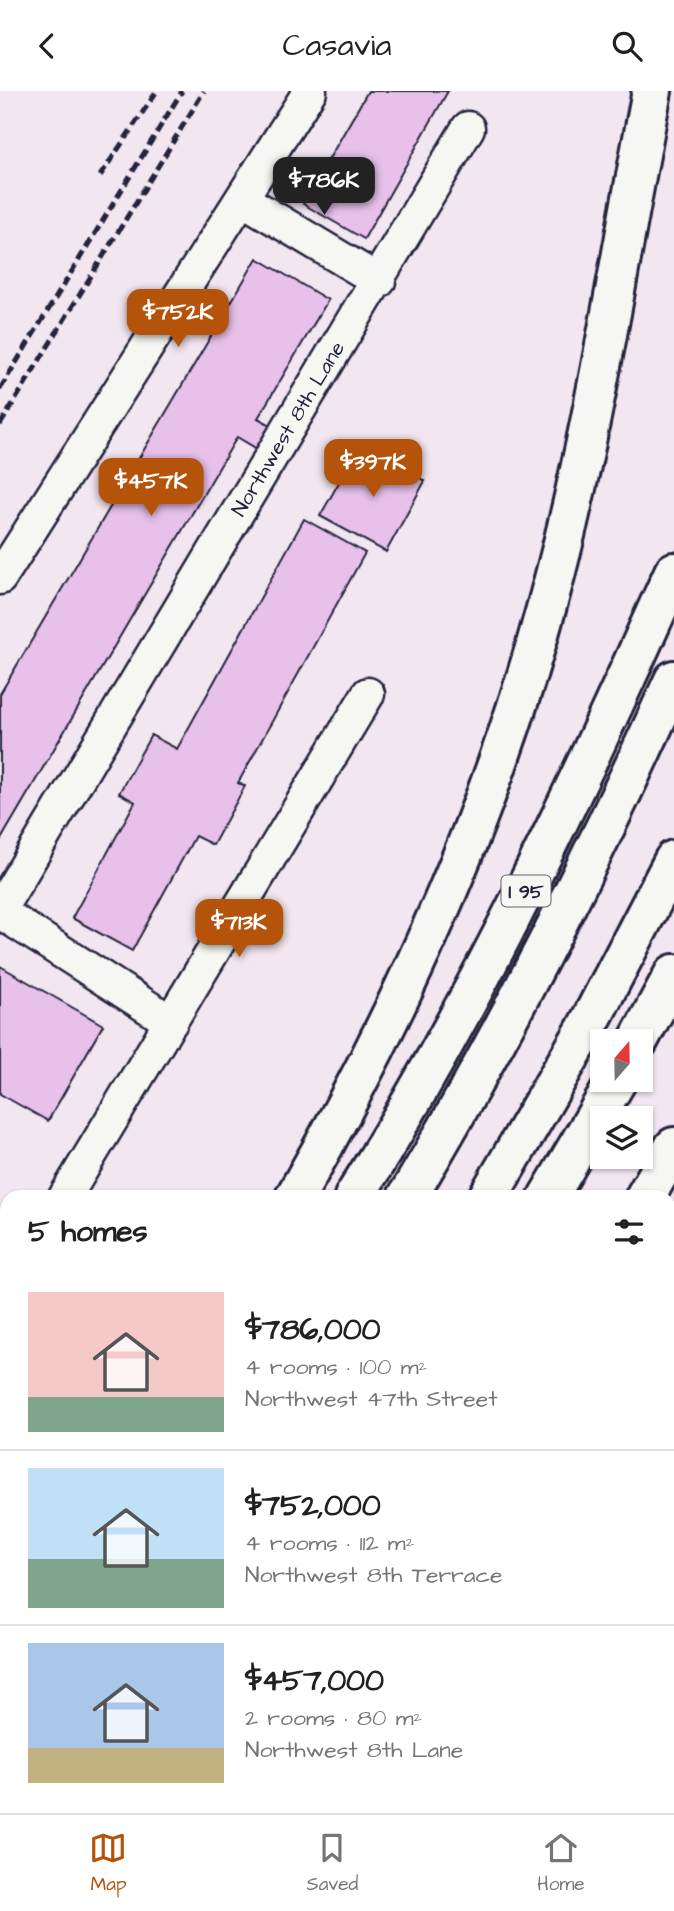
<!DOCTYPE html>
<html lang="en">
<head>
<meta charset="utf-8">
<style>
	:root { --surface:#fff; --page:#f6f6f6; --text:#202124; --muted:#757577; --line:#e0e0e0; --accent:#b45309 }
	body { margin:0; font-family:"Architects Daughter",sans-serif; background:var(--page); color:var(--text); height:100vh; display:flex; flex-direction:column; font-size:26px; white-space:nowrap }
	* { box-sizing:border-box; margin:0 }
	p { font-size:23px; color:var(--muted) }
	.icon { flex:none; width:38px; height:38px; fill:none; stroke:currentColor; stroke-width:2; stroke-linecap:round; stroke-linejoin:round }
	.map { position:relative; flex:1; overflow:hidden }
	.details { position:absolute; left:0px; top:1099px; width:676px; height:623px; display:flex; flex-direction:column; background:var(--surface); border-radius:21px 21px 0 0; box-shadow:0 2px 5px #0004 }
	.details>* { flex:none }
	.needle { width:46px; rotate:20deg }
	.tools { position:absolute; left:590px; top:938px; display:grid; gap:14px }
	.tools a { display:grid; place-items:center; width:63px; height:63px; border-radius:0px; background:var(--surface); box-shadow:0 2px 5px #0004; font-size:35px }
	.price { position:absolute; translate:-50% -60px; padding:0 16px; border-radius:14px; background:var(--accent); color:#fff; font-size:23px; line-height:46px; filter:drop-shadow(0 2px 4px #0008) }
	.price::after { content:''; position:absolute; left:50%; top:42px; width:21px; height:16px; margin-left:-10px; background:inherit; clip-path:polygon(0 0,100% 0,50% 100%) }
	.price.active { background:#222; color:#fff }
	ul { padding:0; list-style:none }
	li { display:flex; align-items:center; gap:21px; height:175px; padding:0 28px }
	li+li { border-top:2px solid var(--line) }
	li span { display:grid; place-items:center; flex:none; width:196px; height:140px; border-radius:0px; color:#555 }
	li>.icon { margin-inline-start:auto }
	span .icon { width:84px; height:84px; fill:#fffc; stroke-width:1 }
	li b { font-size:30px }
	h2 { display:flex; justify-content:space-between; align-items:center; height:84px; padding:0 28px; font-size:30px }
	header { display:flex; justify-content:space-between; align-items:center; height:91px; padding:0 28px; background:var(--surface); font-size:32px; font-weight:600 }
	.tab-bar { display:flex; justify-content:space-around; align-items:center; height:98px; border-top:2px solid var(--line); background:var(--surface); font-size:19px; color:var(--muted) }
	.tab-bar a { display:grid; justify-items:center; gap:4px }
	.tab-bar .active { color:var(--accent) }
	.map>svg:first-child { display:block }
</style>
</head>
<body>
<header><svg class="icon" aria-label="back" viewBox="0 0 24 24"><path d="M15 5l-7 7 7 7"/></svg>Casavia<svg class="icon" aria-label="search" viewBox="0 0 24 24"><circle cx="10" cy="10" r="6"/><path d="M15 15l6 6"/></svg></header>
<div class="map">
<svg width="674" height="1722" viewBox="0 0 674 1722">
	<rect width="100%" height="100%" fill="#f2e6f0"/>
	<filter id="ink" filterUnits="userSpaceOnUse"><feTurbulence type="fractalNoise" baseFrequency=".0143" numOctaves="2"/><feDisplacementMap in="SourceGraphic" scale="14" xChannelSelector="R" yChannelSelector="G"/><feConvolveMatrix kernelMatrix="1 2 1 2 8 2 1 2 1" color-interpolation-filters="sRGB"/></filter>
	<g filter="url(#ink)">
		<g fill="#e7c1ea" stroke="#22223b" stroke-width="2">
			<polygon points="368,0 448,0 364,148 303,113"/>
			<polygon points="257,167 328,209 258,327 278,338 264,362 237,346 0,750 0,603"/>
			<polygon points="360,354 425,390 386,461 320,425"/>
			<polygon points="304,428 365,462 238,692 245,695 213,754 195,745 132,860 72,827 135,711 119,702 151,644 177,658"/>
			<polygon points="0,875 103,934 48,1030 0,1003"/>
			<polygon points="668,1529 674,1531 674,1551 668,1566"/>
			<polygon points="674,1574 674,1597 668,1595"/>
			<polygon points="668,1710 674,1711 674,1722 625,1722 627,1715 668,1715"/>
			<polygon points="560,1715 619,1715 616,1722 581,1722"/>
		</g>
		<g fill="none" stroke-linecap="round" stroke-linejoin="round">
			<defs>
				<g id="minor">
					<polyline points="242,108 379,190"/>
					<polyline points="0,487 310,0"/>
					<path id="s1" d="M0,818L468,37"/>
					<polyline points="0,821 171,931"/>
					<polyline points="65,1106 368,603"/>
					<polyline points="0,1214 7,1202"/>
					<polyline points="668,1458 674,1459"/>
					<polyline points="317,1715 338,1722"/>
				</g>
				<g id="highway">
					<polyline points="638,950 674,883"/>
					<path d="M295,1106C403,917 493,718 549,507C594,341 619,169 652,0"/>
					<path d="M354,1106C480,905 577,697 674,481"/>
					<path d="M407,1106C508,938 593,768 674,589"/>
					<polyline points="488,1106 586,938 674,769"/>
					<polyline points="548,1106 617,989"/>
					<polyline points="645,1106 674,1056"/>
					<polyline points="0,1568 7,1560"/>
					<polyline points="0,1647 7,1639"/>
					<polyline points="31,1722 37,1715"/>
					<polyline points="99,1722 105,1715"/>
					<polyline points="156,1722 165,1715"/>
				</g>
			</defs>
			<use href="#minor" stroke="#22223b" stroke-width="37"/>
			<use href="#highway" stroke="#22223b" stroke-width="44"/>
			<use href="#minor" stroke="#f6f6f2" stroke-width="32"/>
			<use href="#highway" stroke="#f6f6f2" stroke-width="38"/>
			<g stroke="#22223b" stroke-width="5" stroke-dasharray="10 5" stroke-linecap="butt">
				<polyline points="100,85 157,0"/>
				<polyline points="0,298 182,0"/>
				<polyline points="0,334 204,0"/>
			</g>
		</g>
	</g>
	<g text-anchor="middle" stroke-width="7" stroke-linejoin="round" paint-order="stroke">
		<rect fill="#f6f6f2" stroke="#626272" stroke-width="2" x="501.5" y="784.5" width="49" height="31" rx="5"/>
		<g font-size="19" font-weight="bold" fill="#22223b">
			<text x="526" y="807">I 95</text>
		</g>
		<g font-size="21" fill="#22223b" stroke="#f6f6f2">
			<text dy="7" stroke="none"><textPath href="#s1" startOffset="560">Northwest 8th Lane</textPath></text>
		</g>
	</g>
</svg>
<div class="tools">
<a><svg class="needle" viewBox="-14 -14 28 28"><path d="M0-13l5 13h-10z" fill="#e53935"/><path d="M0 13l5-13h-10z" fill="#757577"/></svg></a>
<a><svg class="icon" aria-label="layers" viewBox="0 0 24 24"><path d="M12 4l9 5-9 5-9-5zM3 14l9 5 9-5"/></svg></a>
</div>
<b class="price active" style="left:324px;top:126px">$786K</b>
<b class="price" style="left:178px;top:258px">$752K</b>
<b class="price" style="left:373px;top:408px">$397K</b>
<b class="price" style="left:151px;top:427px">$457K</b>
<b class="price" style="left:239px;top:868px">$713K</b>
<section class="details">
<h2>5 homes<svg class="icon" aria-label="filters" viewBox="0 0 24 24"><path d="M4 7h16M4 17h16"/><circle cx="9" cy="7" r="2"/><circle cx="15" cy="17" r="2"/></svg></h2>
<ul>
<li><span style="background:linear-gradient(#f6c9c9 75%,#7fa58c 0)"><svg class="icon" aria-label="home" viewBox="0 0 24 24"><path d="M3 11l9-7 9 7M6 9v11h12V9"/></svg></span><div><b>$786,000</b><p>4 rooms · 100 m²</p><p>Northwest 47th Street</p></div></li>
<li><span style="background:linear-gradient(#bfe0f5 65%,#7fa58c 0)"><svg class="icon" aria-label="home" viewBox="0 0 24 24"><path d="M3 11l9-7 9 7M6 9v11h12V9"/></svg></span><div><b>$752,000</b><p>4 rooms · 112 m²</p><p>Northwest 8th Terrace</p></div></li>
<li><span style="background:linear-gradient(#a9c7e8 75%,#c2b280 0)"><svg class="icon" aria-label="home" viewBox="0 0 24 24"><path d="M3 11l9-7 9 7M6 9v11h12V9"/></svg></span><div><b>$457,000</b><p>2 rooms · 80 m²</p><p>Northwest 8th Lane</p></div></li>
</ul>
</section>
</div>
<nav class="tab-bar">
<a class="active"><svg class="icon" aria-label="map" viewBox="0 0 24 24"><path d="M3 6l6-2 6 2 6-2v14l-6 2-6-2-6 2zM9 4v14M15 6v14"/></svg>Map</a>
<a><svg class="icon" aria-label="saved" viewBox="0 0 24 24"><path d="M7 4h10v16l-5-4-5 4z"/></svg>Saved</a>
<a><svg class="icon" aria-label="home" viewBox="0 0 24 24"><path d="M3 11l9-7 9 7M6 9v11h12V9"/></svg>Home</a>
</nav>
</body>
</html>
